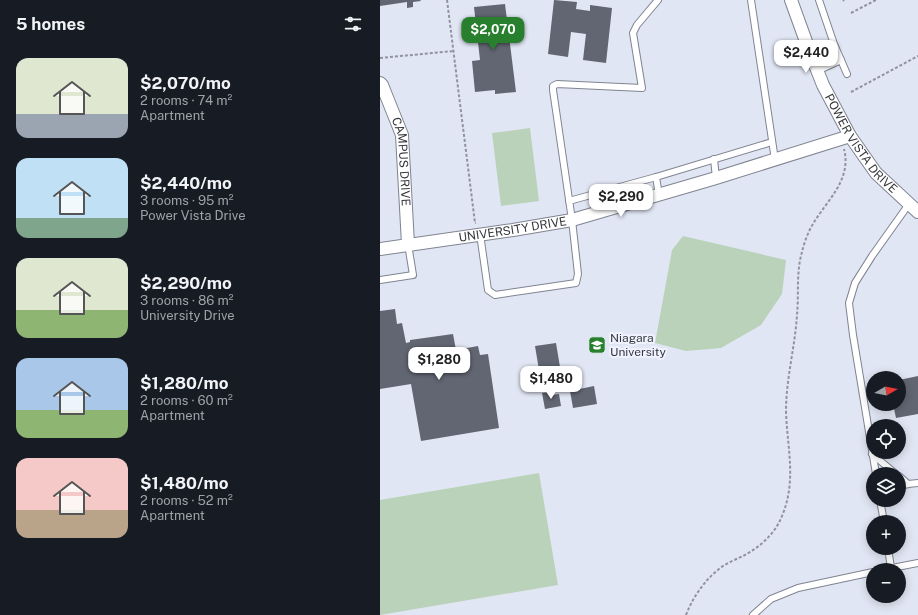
<!DOCTYPE html>
<html lang="en">
<head>
<meta charset="utf-8">
<style>
	:root { --surface:#171b24; --page:#242831; --text:#f1f3f6; --muted:#9ea1a6; --accent:#287f2d }
	body { margin:0; font-family:"Public Sans",sans-serif; background:var(--page); color:var(--text); height:100vh; display:flex; flex-direction:column; font-size:15px; white-space:nowrap }
	* { box-sizing:border-box; margin:0 }
	p { font-size:13px; color:var(--muted) }
	.icon { flex:none; width:22px; height:22px; fill:none; stroke:currentColor; stroke-width:2; stroke-linecap:round; stroke-linejoin:round }
	.map { position:relative; flex:1; overflow:hidden }
	.drawer { display:flex; flex-direction:column; background:var(--surface); width:380px }
	.drawer>* { flex:none }
	.needle { width:26px; rotate:81deg }
	.buttons { position:absolute; left:486px; top:371px; display:grid; gap:8px }
	.buttons a { display:grid; place-items:center; width:40px; height:40px; border-radius:50%; background:var(--surface); box-shadow:0 2px 10px #0003; font-size:20px }
	.price { position:absolute; translate:-50% -34px; padding:0 9px; border-radius:8px; background:#fff; color:#222; font-size:13px; line-height:26px; filter:drop-shadow(0 1px 2px #0008) }
	.price::after { content:''; position:absolute; left:50%; top:24px; width:12px; height:9px; margin-left:-6px; background:inherit; clip-path:polygon(0 0,100% 0,50% 100%) }
	.price.on { background:var(--accent); color:#fff }
	ul { padding:0; list-style:none }
	li { display:flex; align-items:center; gap:12px; height:100px; padding:0 16px }
	li span { display:grid; place-items:center; flex:none; width:112px; height:80px; border-radius:12px; color:#555 }
	li>.icon { margin-inline-start:auto }
	span .icon { width:48px; height:48px; fill:#fffc; stroke-width:1 }
	li b { font-size:17px }
	h2 { display:flex; justify-content:space-between; align-items:center; height:48px; padding:0 16px; font-size:17px }
	main { display:flex; flex:1; min-height:0 }
	.map>svg:first-child { display:block }
</style>
</head>
<body>
<main>
<section class="drawer">
<h2>5 homes<svg class="icon" aria-label="filters" viewBox="0 0 24 24"><path d="M4 7h16M4 17h16"/><circle cx="9" cy="7" r="2"/><circle cx="15" cy="17" r="2"/></svg></h2>
<ul>
<li><span style="background:linear-gradient(#dfe7d0 70%,#9aa5b1 0)"><svg class="icon" aria-label="home" viewBox="0 0 24 24"><path d="M3 11l9-7 9 7M6 9v11h12V9"/></svg></span><div><b>$2,070/mo</b><p>2 rooms · 74 m²</p><p>Apartment</p></div></li>
<li><span style="background:linear-gradient(#bfe0f5 75%,#7fa58c 0)"><svg class="icon" aria-label="home" viewBox="0 0 24 24"><path d="M3 11l9-7 9 7M6 9v11h12V9"/></svg></span><div><b>$2,440/mo</b><p>3 rooms · 95 m²</p><p>Power Vista Drive</p></div></li>
<li><span style="background:linear-gradient(#dfe7d0 65%,#8fb573 0)"><svg class="icon" aria-label="home" viewBox="0 0 24 24"><path d="M3 11l9-7 9 7M6 9v11h12V9"/></svg></span><div><b>$2,290/mo</b><p>3 rooms · 86 m²</p><p>University Drive</p></div></li>
<li><span style="background:linear-gradient(#a9c7e8 65%,#8fb573 0)"><svg class="icon" aria-label="home" viewBox="0 0 24 24"><path d="M3 11l9-7 9 7M6 9v11h12V9"/></svg></span><div><b>$1,280/mo</b><p>2 rooms · 60 m²</p><p>Apartment</p></div></li>
<li><span style="background:linear-gradient(#f6c9c9 65%,#b9a48a 0)"><svg class="icon" aria-label="home" viewBox="0 0 24 24"><path d="M3 11l9-7 9 7M6 9v11h12V9"/></svg></span><div><b>$1,480/mo</b><p>2 rooms · 52 m²</p><p>Apartment</p></div></li>
</ul>
</section>
<div class="map">
<svg width="538" height="615" viewBox="0 0 538 615">
	<rect width="100%" height="100%" fill="#e1e6f4"/>
	<g fill="#bad2b9">
		<polygon points="150,128 159,201 121,206 112,133"/>
		<polygon points="303,236 406,260 402,294 381,325 341,348 306,351 275,343 292,250"/>
		<polygon points="159,473 178,585 0,615 0,500"/>
	</g>
	<g fill="#626672">
		<polygon points="0,0 40,0 41,1 33,2 33,7 27,8 27,2 0,6"/>
		<polygon points="174,0 197,2 196,9 210,11 210,5 232,8 226,63 203,60 206,34 191,32 188,57 168,54"/>
		<polygon points="125,4 136,92 115,94 115,90 95,92 92,61 100,60 94,7"/>
		<polygon points="15,309 17,324 22,323 26,343 30,342 30,340 73,334 76,350 98,346 100,355 108,354 119,428 41,441 31,384 0,389 0,311"/>
		<polygon points="176,343 181,373 160,376 155,346"/>
		<polygon points="538,376 538,414 516,418 513,404 519,404 519,380"/>
		<polygon points="214,386 217,404 193,408 190,391"/>
		<polygon points="172,392 172,395 179,394 181,406 165,409 162,393"/>
	</g>
	<g fill="none" stroke-linecap="round" stroke-linejoin="round">
		<defs>
			<g id="service">
				<polyline points="371,0 395,160"/>
				<polyline points="439,0 454,44 467,74"/>
				<polyline points="437,71 461,60"/>
				<polyline points="334,159 336,178"/>
				<polyline points="276,177 279,195"/>
				<polyline points="189,201 276,177 392,142"/>
				<polyline points="100,234 108,290 115,295 196,283 198,274 192,220 173,90 173,86 177,84 262,88 253,33 257,25 278,0"/>
				<polyline points="0,280 33,275 28,244"/>
				<polyline points="492,454 516,474"/>
				<polyline points="496,474 473,335 469,303 475,283 492,256 529,204"/>
				<polyline points="519,476 528,484"/>
				<polyline points="519,487 528,484 538,483"/>
				<polyline points="500,500 504,522"/>
				<polyline points="508,548 511,568"/>
				<polyline points="502,570 538,563"/>
				<polyline points="373,615 391,599 418,588 493,572"/>
			</g>
			<g id="minor">
				<path id="s1" d="M411,0L428,47L443,85L470,136L496,173L538,212"/>
				<path id="s2" d="M0,83L2,85L22,135L28,244"/>
				<path id="s3" d="M0,249L133,230L192,220L336,178L470,136"/>
			</g>
		</defs>
		<use href="#service" stroke="#808491" stroke-width="8"/>
		<use href="#minor" stroke="#808491" stroke-width="14"/>
		<g stroke="#90939e" stroke-width="2" stroke-dasharray="3 2" stroke-linecap="butt">
			<polyline points="67,0 95,223 96,223"/>
			<polyline points="463,1 464,0"/>
			<polyline points="471,13 496,0"/>
			<polyline points="0,58 74,51"/>
			<polyline points="471,92 538,56"/>
			<path d="M306,615C313,597 324,581 339,569C346,563 355,560 363,556C380,547 395,534 402,516C417,480 407,448 406,411C406,379 415,347 417,315C419,295 416,272 422,252C424,243 428,232 433,224C447,200 472,180 464,149"/>
		</g>
		<use href="#service" stroke="#fff" stroke-width="6"/>
		<use href="#minor" stroke="#fff" stroke-width="12"/>
	</g>
	<defs>
		<symbol id="university-square" viewBox="-11 -11 22 22"><rect x="-9" y="-9" width="18" height="18" rx="4" fill="#287f2d" stroke="#f0f3ff"/><path d="M0-5L7-2L0 1L-7-2ZM-4 1L0 2.5L4 1V4Q0 6-4 4Z" fill="#fff"/></symbol>
	</defs>
	<g fill-rule="evenodd">
		<use href="#university-square" x="207" y="335" width="20" height="20"/>
	</g>
	<g text-anchor="middle" stroke-width="4" stroke-linejoin="round" paint-order="stroke">
		<g font-size="12" fill="#36373d" stroke="#f0f3ff">
			<text dy="4" stroke="none"><textPath href="#s1" startOffset="161">POWER VISTA DRIVE</textPath></text>
			<text dy="4" stroke="none"><textPath href="#s2" startOffset="83">CAMPUS DRIVE</textPath></text>
			<text dy="4" stroke="none"><textPath href="#s3" startOffset="134">UNIVERSITY DRIVE</textPath></text>
		</g>
		<g font-size="12" fill="#36373d" stroke="#f0f3ff" text-anchor="start">
			<text x="230" y="342">Niagara<tspan x="230" dy="14">University</tspan></text>
		</g>
	</g>
</svg>
<div class="buttons">
<a><svg class="needle" viewBox="-14 -14 28 28"><path d="M0-13l5 13h-10z" fill="#e53935"/><path d="M0 13l5-13h-10z" fill="#9ea1a6"/></svg></a>
<a><svg class="icon" aria-label="locate" viewBox="0 0 24 24"><circle cx="12" cy="12" r="6"/><path d="M12 2v4M12 18v4M2 12h4M18 12h4"/></svg></a>
<a><svg class="icon" aria-label="layers" viewBox="0 0 24 24"><path d="M12 4l9 5-9 5-9-5zM3 14l9 5 9-5"/></svg></a>
<a>+</a>
<a>−</a>
</div>
<b class="price on" style="left:113px;top:51px">$2,070</b>
<b class="price" style="left:426px;top:74px">$2,440</b>
<b class="price" style="left:241px;top:218px">$2,290</b>
<b class="price" style="left:59px;top:381px">$1,280</b>
<b class="price" style="left:171px;top:400px">$1,480</b>
</div>
</main>
</body>
</html>
